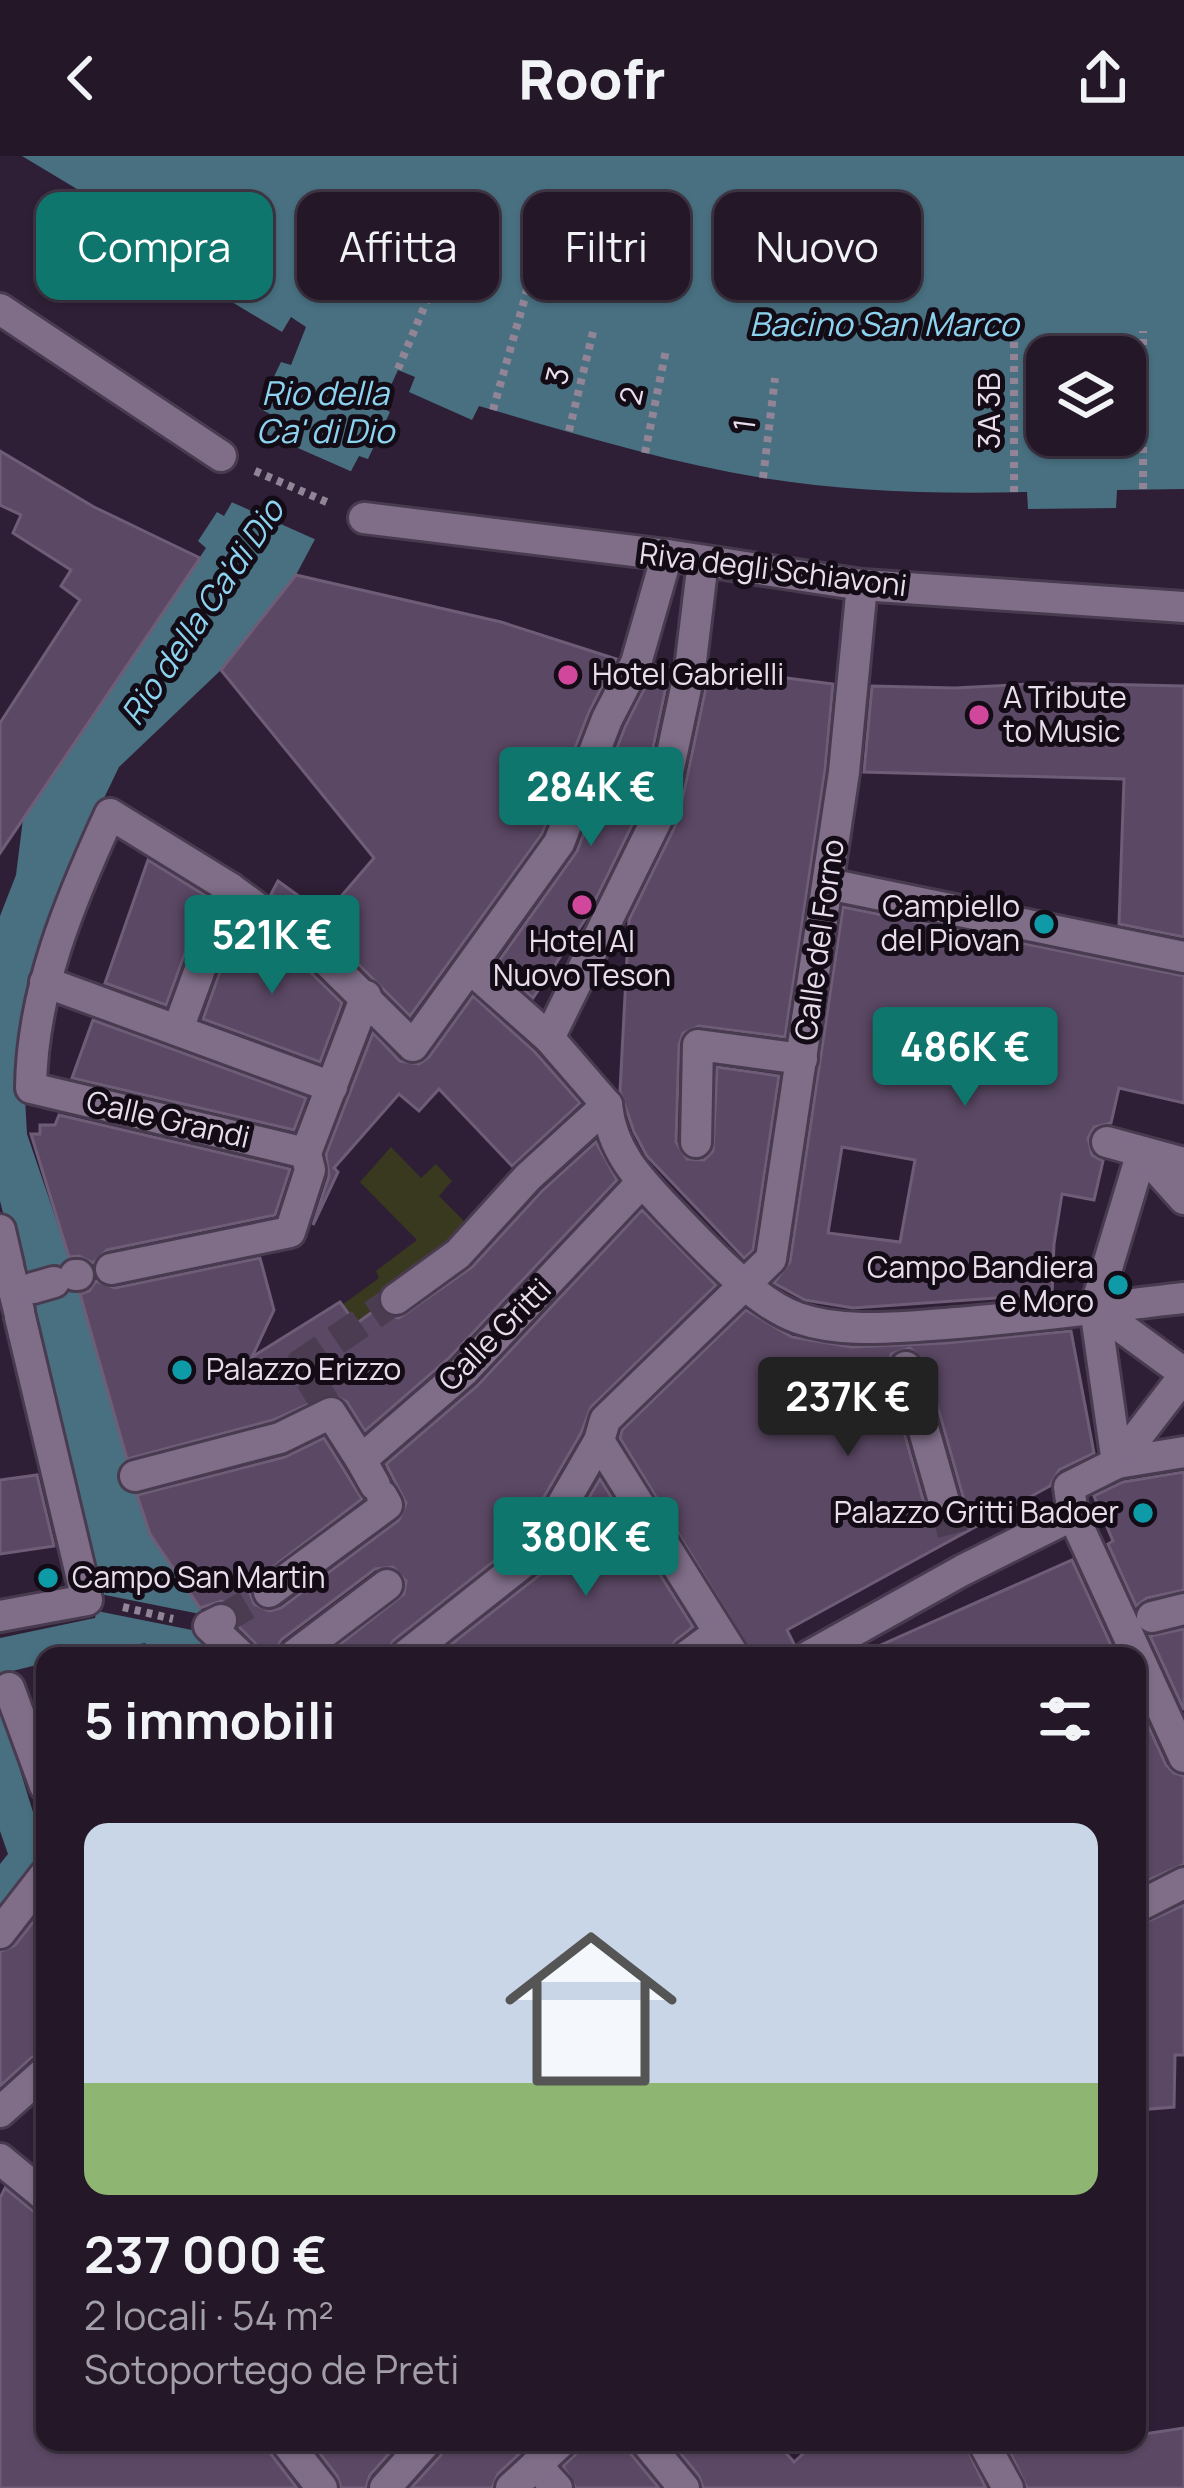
<!DOCTYPE html>
<html lang="it">
<head>
<meta charset="utf-8">
<style>
	:root { --surface:#231728; --page:#2f2434; --text:#f1f3f6; --muted:#a39fa8; --line:#403645; --accent:#0f766e }
	body { margin:0; font-family:Manrope,sans-serif; background:var(--page); color:var(--text); height:100vh; display:flex; flex-direction:column; font-size:45px; white-space:nowrap }
	* { box-sizing:border-box; margin:0 }
	p { font-size:39px; color:var(--muted) }
	.icon { flex:none; width:66px; height:66px; fill:none; stroke:currentColor; stroke-width:2; stroke-linecap:round; stroke-linejoin:round }
	.map { position:relative; flex:1; overflow:hidden }
	.sheet { position:absolute; left:36px; top:1491px; width:1110px; height:804px; display:flex; flex-direction:column; background:var(--surface); border-radius:24px; box-shadow:0 3px 9px #0004,0 0 0 3px var(--line) }
	.sheet>* { flex:none }
	.banner { position:absolute; left:36px; top:36px; width:1113px; height:108px; display:flex; gap:24px }
	.tools { position:absolute; left:1026px; top:180px; display:grid; gap:24px }
	.tools a { display:grid; place-items:center; width:120px; height:120px; border-radius:24px; background:var(--surface); box-shadow:0 3px 9px #0004,0 0 0 3px var(--line); font-size:60px }
	.price { position:absolute; translate:-50% -102px; padding:0 27px; border-radius:12px; background:var(--accent); color:#fff; font-size:39px; line-height:78px; filter:drop-shadow(0 3px 6px #0008) }
	.price::after { content:''; position:absolute; left:50%; top:72px; width:36px; height:27px; margin-left:-18px; background:inherit; clip-path:polygon(0 0,100% 0,50% 100%) }
	.price.selected { background:#222; color:#fff }
	ul { padding:0; list-style:none }
	li { display:grid; align-content:center; gap:24px; height:636px; padding:0 48px }
	li+li { border-top:3px solid var(--line) }
	li span { display:grid; place-items:center; height:372px; border-radius:24px; color:#555 }
	li>.icon { margin-inline-start:auto }
	span .icon { width:216px; height:216px; fill:#fffc; stroke-width:1 }
	li b { font-size:51px }
	h2 { display:flex; justify-content:space-between; align-items:center; height:144px; padding:0 48px; font-size:51px }
	.pill { padding:0 42px; border-radius:24px; background:var(--surface); box-shadow:0 3px 9px #0004,0 0 0 3px var(--line); font-size:42px; line-height:108px }
	.pill.selected { background:var(--accent); color:#fff }
	header { display:flex; justify-content:space-between; align-items:center; height:156px; padding:0 48px; background:var(--surface); font-size:54px; font-weight:800 }
	.map>svg:first-child { display:block }
</style>
</head>
<body>
<header><svg class="icon" aria-label="back" viewBox="0 0 24 24"><path d="M15 5l-7 7 7 7"/></svg>Roofr<svg class="icon" aria-label="share" viewBox="0 0 24 24"><path d="M12 15V3M7 8l5-5 5 5M5 13v7h14v-7"/></svg></header>
<div class="map">
<svg width="1184" height="2332" viewBox="0 0 1184 2332">
	<rect width="100%" height="100%" fill="#2f1f36"/>
	<polygon fill="#38391f" points="391,991 421,1022 436,1008 452,1025 439,1040 471,1072 404,1134 356,1168 342,1149 379,1122 376,1115 417,1084 360,1026"/>
	<g fill="#487080" fill-rule="evenodd">
		<path d="M22,0H1184V333L1117,334L1116,352L1028,353L1027,336C939,338 850,336 763,322C666,306 573,277 479,250L472,264L409,236L415,221L398,214L381,251L390,256L368,303L359,300L296,419L221,514L119,611L78,696L22,888L27,978L75,1119L150,1377L205,1459L224,1500H154L145,1487L81,1500H45V1507L0,1518V1482L95,1462L100,1438L0,1045V760L16,719L23,663L206,392L198,385L217,356L224,360L232,346L270,258L259,252L281,206L291,209L306,171L291,161L282,176L222,140L230,125ZM1047,201H1125V279H1047Z"/>
		<polygon points="0,1549 45,1695 0,1761 0,1708 8,1698 0,1675"/>
	</g>
	<g fill="#2f1f36">
		<polygon points="257,274 357,318 321,386 227,344"/>
		<polygon points="100,1438 205,1459 202,1476 97,1455"/>
	</g>
	<g fill="#5b4864" stroke="#6f5d78" stroke-width="3" fill-rule="evenodd">
		<polygon points="0,295 94,351 200,402 0,697 0,567 80,444 61,430 71,414 13,377 21,359 0,349"/>
		<polygon points="296,419 501,466 616,503 589,556 542,678 410,860 335,785 271,738 278,725 325,759 374,702 221,514"/>
		<polygon points="656,509 670,512 640,653 588,759 533,842 496,809 577,695 625,571"/>
		<polygon points="710,512 833,528 825,614 785,881 699,870 683,877 679,889 676,986 687,1003 704,1004 713,995 717,911 779,920 753,1094 744,1102 647,1000 634,976 620,935 629,764 678,664"/>
		<polygon points="1049,527 1184,530 1184,781 1119,768 1124,623 864,616 872,530 955,532"/>
		<polygon points="148,704 206,740 166,849 105,827"/>
		<path d="M843,751L1184,820V947L1119,932L1111,967L1094,971L1088,982L1092,999L1103,1005L1094,1044L1062,1038L1054,1088L1052,1138L853,1152L805,1144L774,1127L790,1106ZM842,991L915,1004L900,1086L828,1077Z"/>
		<polygon points="239,763 308,814 342,847 320,906 203,863"/>
		<polygon points="473,840 535,896 580,947 512,1010 439,933 419,955 399,938 334,1012 338,1016 313,1069 329,1020 326,998 373,877 400,905 419,908 429,901"/>
		<polygon points="93,864 306,942 294,974 72,922"/>
		<polygon points="59,959 290,1013 275,1059 107,1094 93,1107 79,1100 69,1101 31,978 40,978 40,969 55,969"/>
		<polygon points="596,986 617,1024 449,1202 365,1275 347,1246 331,1238 273,1264 127,1303 80,1138 89,1135 96,1125 115,1132 260,1102 274,1154 252,1201 340,1146 356,1168 379,1151 387,1160 399,1162 472,1111 542,1035"/>
		<polygon points="642,1054 716,1129 591,1251 581,1277 518,1386 393,1485 386,1500 325,1500 404,1438 406,1425 393,1411 375,1413 281,1484 274,1500 260,1500 255,1487 239,1471 239,1456 231,1447 221,1445 200,1452 150,1378 137,1339 285,1301 324,1282 362,1343 252,1427 250,1437 254,1448 270,1455 281,1452 399,1364 406,1347 386,1308 477,1230"/>
		<path d="M746,1154L792,1181L851,1191L946,1187L1071,1175L1094,1297L1059,1314L1050,1330L787,1474L794,1488L790,1500H753L620,1282L622,1274ZM910,1192L925,1206L964,1344L960,1362L949,1368L932,1364L926,1354L887,1216L891,1198Z"/>
		<polygon points="1184,1316 1184,1434 1147,1442 1136,1450 1108,1388 1113,1385 1094,1340 1123,1326"/>
		<polygon points="37,1319 54,1390 0,1398 0,1324"/>
		<polygon points="600,1323 693,1471 675,1485 668,1500 436,1500 546,1414"/>
		<polygon points="1072,1404 1116,1500 856,1500"/>
		<polygon points="1184,1473 1184,1554 1150,1480"/>
		<polygon points="1137,1545 1166,1609 1174,1617 1184,1620 1184,1708 1137,1729"/>
		<polygon points="1184,1749 1184,1899 1175,1899 1174,1951 1137,1954 1137,1770"/>
		<polygon points="45,1751 45,1897 32,1901 0,1930 0,1796 15,1789"/>
		<polygon points="5,2032 33,2055 45,2059 45,2286 267,2286 271,2298 297,2332 0,2332 0,2042"/>
		<polygon points="1184,2272 1184,2332 1027,2332 1005,2286 1137,2286 1137,2279"/>
		<polygon points="311,2286 392,2286 396,2290 370,2319 366,2332 341,2332 337,2320"/>
		<polygon points="445,2286 532,2286 498,2318 492,2332 411,2332 441,2299"/>
		<polygon points="580,2286 627,2286 631,2298 659,2332 576,2332 563,2310 575,2299"/>
		<polygon points="671,2286 776,2286 794,2306 816,2286 964,2286 986,2332 703,2332 699,2320"/>
	</g>
	<g fill="none" stroke-linecap="round" stroke-linejoin="round">
		<g stroke="#4b3c51" stroke-width="30" stroke-dasharray="30 15" stroke-linecap="butt">
			<polyline points="326,1249 301,1208 396,1143"/>
			<polyline points="945,1349 954,1383"/>
			<polyline points="221,1464 269,1436"/>
		</g>
		<defs>
			<g id="street">
				<polyline points="0,153 221,300"/>
				<polyline points="364,362 667,399 862,429 1184,451"/>
				<polyline points="828,728 1184,801"/>
				<polyline points="471,813 549,882 607,949"/>
				<polyline points="45,826 332,931"/>
				<polyline points="178,873 230,732"/>
				<polyline points="549,882 659,659 690,513 703,405"/>
				<path d="M607,949C612,999 644,1028 677,1063C708,1095 757,1148 798,1162C844,1178 898,1171 945,1168C1025,1162 1104,1151 1184,1142"/>
				<polyline points="696,986 698,889 802,903"/>
				<polyline points="1107,986 1184,1007"/>
				<polyline points="1142,996 1184,1043"/>
				<path d="M306,997L31,932C32,835 70,745 110,658L230,732L321,799L413,890L559,687L607,563L636,507L667,399"/>
				<polyline points="0,1074 8,1109"/>
				<polyline points="111,1113 290,1076 310,1014 306,997 366,840"/>
				<polyline points="9,1114 19,1155"/>
				<polyline points="75,1119 78,1119"/>
				<polyline points="33,1132 54,1126"/>
				<polyline points="396,1143 458,1098 528,1021 607,949"/>
				<polyline points="1095,1152 1184,1217"/>
				<polyline points="906,1211 945,1349"/>
				<polyline points="599,1285 734,1500"/>
				<polyline points="1117,1307 1184,1220"/>
				<polyline points="1117,1307 1184,1296"/>
				<polyline points="135,1320 280,1282 331,1257 361,1304"/>
				<polyline points="375,1329 361,1304 463,1216 642,1026"/>
				<polyline points="1073,1359 1184,1601"/>
				<polyline points="269,1436 387,1349 382,1340"/>
				<polyline points="0,1460 87,1444 20,1161"/>
				<polyline points="1152,1461 1184,1453"/>
				<polyline points="221,1464 209,1470 241,1500"/>
				<polyline points="293,1500 387,1429"/>
				<polyline points="405,1500 533,1399 599,1285 605,1264 771,1103 844,616 862,429"/>
				<polyline points="687,1500 718,1477"/>
				<polyline points="809,1500 963,1414 1073,1359 1069,1331 1117,1307 1095,1152 1142,996"/>
				<polyline points="9,1532 45,1630"/>
				<polyline points="1137,1751 1184,1727"/>
				<polyline points="0,1777 45,1719"/>
				<polyline points="0,1956 45,1916"/>
				<polyline points="0,2003 45,2040"/>
				<polyline points="286,2286 322,2332"/>
				<polyline points="646,2286 684,2332"/>
				<polyline points="983,2286 1008,2332"/>
				<polyline points="536,2309 557,2332"/>
				<polyline points="385,2332 426,2286"/>
				<polyline points="511,2332 561,2286"/>
			</g>
		</defs>
		<use href="#street" stroke="#493b4f" stroke-width="36"/>
		<g stroke="#908496" stroke-width="8" stroke-dasharray="6 6" stroke-linecap="butt">
			<polyline points="398,213 428,142"/>
			<polyline points="493,254 534,110"/>
			<polyline points="569,275 593,176"/>
			<polyline points="645,297 666,194"/>
			<polyline points="255,315 329,347"/>
			<polyline points="763,322 775,222"/>
			<polyline points="1143,333 1143,175"/>
			<polyline points="1014,336 1014,174"/>
			<polyline points="123,1451 173,1463"/>
		</g>
		<use href="#street" stroke="#806e89" stroke-width="30"/>
	</g>
	<g fill="#d1479c" stroke="#130c16" stroke-width="4.5">
		<circle cx="568" cy="519" r="12"/>
		<circle cx="979" cy="559" r="12"/>
		<circle cx="582" cy="749" r="12"/>
	</g>
	<g fill="#0f9aa8" stroke="#130c16" stroke-width="4.5">
		<circle cx="1044" cy="768" r="12"/>
		<circle cx="1118" cy="1129" r="12"/>
		<circle cx="182" cy="1214" r="12"/>
		<circle cx="1143" cy="1357" r="12"/>
		<circle cx="48" cy="1422" r="12"/>
	</g>
	<g text-anchor="middle" stroke-width="10" stroke-linejoin="round" paint-order="stroke">
		<g font-size="30" fill="#e7ddec" stroke="#130c16">
			<text transform="translate(558 220) rotate(-76)" y="10">3</text>
			<text transform="translate(632 240) rotate(-78)" y="10">2</text>
			<text transform="translate(990 255) rotate(-90)" y="10">3A 3B</text>
			<text transform="translate(745 269) rotate(-83)" y="10">1</text>
			<text transform="translate(773 414) rotate(7)" y="10">Riva degli Schiavoni</text>
			<text transform="translate(820 784) rotate(-82)" y="10">Calle del Forno</text>
			<text transform="translate(168 964) rotate(13)" y="10">Calle Grandi</text>
			<text transform="translate(495 1179) rotate(-45)" y="10">Calle Gritti</text>
		</g>
		<g font-size="30" fill="#e7ddec" stroke="#130c16" text-anchor="start">
			<text x="592" y="529">Hotel Gabrielli</text>
			<text x="1003" y="552">A Tribute<tspan x="1003" dy="34">to Music</tspan></text>
			<text x="1020" y="761" text-anchor="end">Campiello<tspan x="1020" dy="34">del Piovan</tspan></text>
			<text x="582" y="796" text-anchor="middle">Hotel Al<tspan x="582" dy="34">Nuovo Teson</tspan></text>
			<text x="1094" y="1122" text-anchor="end">Campo Bandiera<tspan x="1094" dy="34">e Moro</tspan></text>
			<text x="206" y="1224">Palazzo Erizzo</text>
			<text x="1119" y="1367" text-anchor="end">Palazzo Gritti Badoer</text>
			<text x="72" y="1432">Campo San Martin</text>
		</g>
		<g font-size="33" font-style="italic" fill="#8cd3ef" stroke="#130c16">
			<text x="884" y="180">Bacino San Marco</text>
			<text x="325" y="249">Rio della<tspan x="325" dy="38">Ca' di Dio</tspan></text>
			<text transform="translate(202 456) rotate(-56)" y="12">Rio della Ca'di Dio</text>
		</g>
	</g>
</svg>
<div class="tools">
<a><svg class="icon" aria-label="layers" viewBox="0 0 24 24"><path d="M12 4l9 5-9 5-9-5zM3 14l9 5 9-5"/></svg></a>
</div>
<b class="price" style="left:591px;top:693px">284K €</b>
<b class="price" style="left:272px;top:841px">521K €</b>
<b class="price" style="left:965px;top:953px">486K €</b>
<b class="price selected" style="left:848px;top:1303px">237K €</b>
<b class="price" style="left:586px;top:1443px">380K €</b>
<div class="banner">
<a class="pill selected">Compra</a>
<a class="pill">Affitta</a>
<a class="pill">Filtri</a>
<a class="pill">Nuovo</a>
</div>
<section class="sheet">
<h2>5 immobili<svg class="icon" aria-label="filters" viewBox="0 0 24 24"><path d="M4 7h16M4 17h16"/><circle cx="9" cy="7" r="2"/><circle cx="15" cy="17" r="2"/></svg></h2>
<ul>
<li><span style="background:linear-gradient(#c9d6e8 70%,#8fb573 0)"><svg class="icon" aria-label="home" viewBox="0 0 24 24"><path d="M3 11l9-7 9 7M6 9v11h12V9"/></svg></span><div><b>237 000 €</b><p>2 locali · 54 m²</p><p>Sotoportego de Preti</p></div></li>
</ul>
</section>
</div>
</body>
</html>
